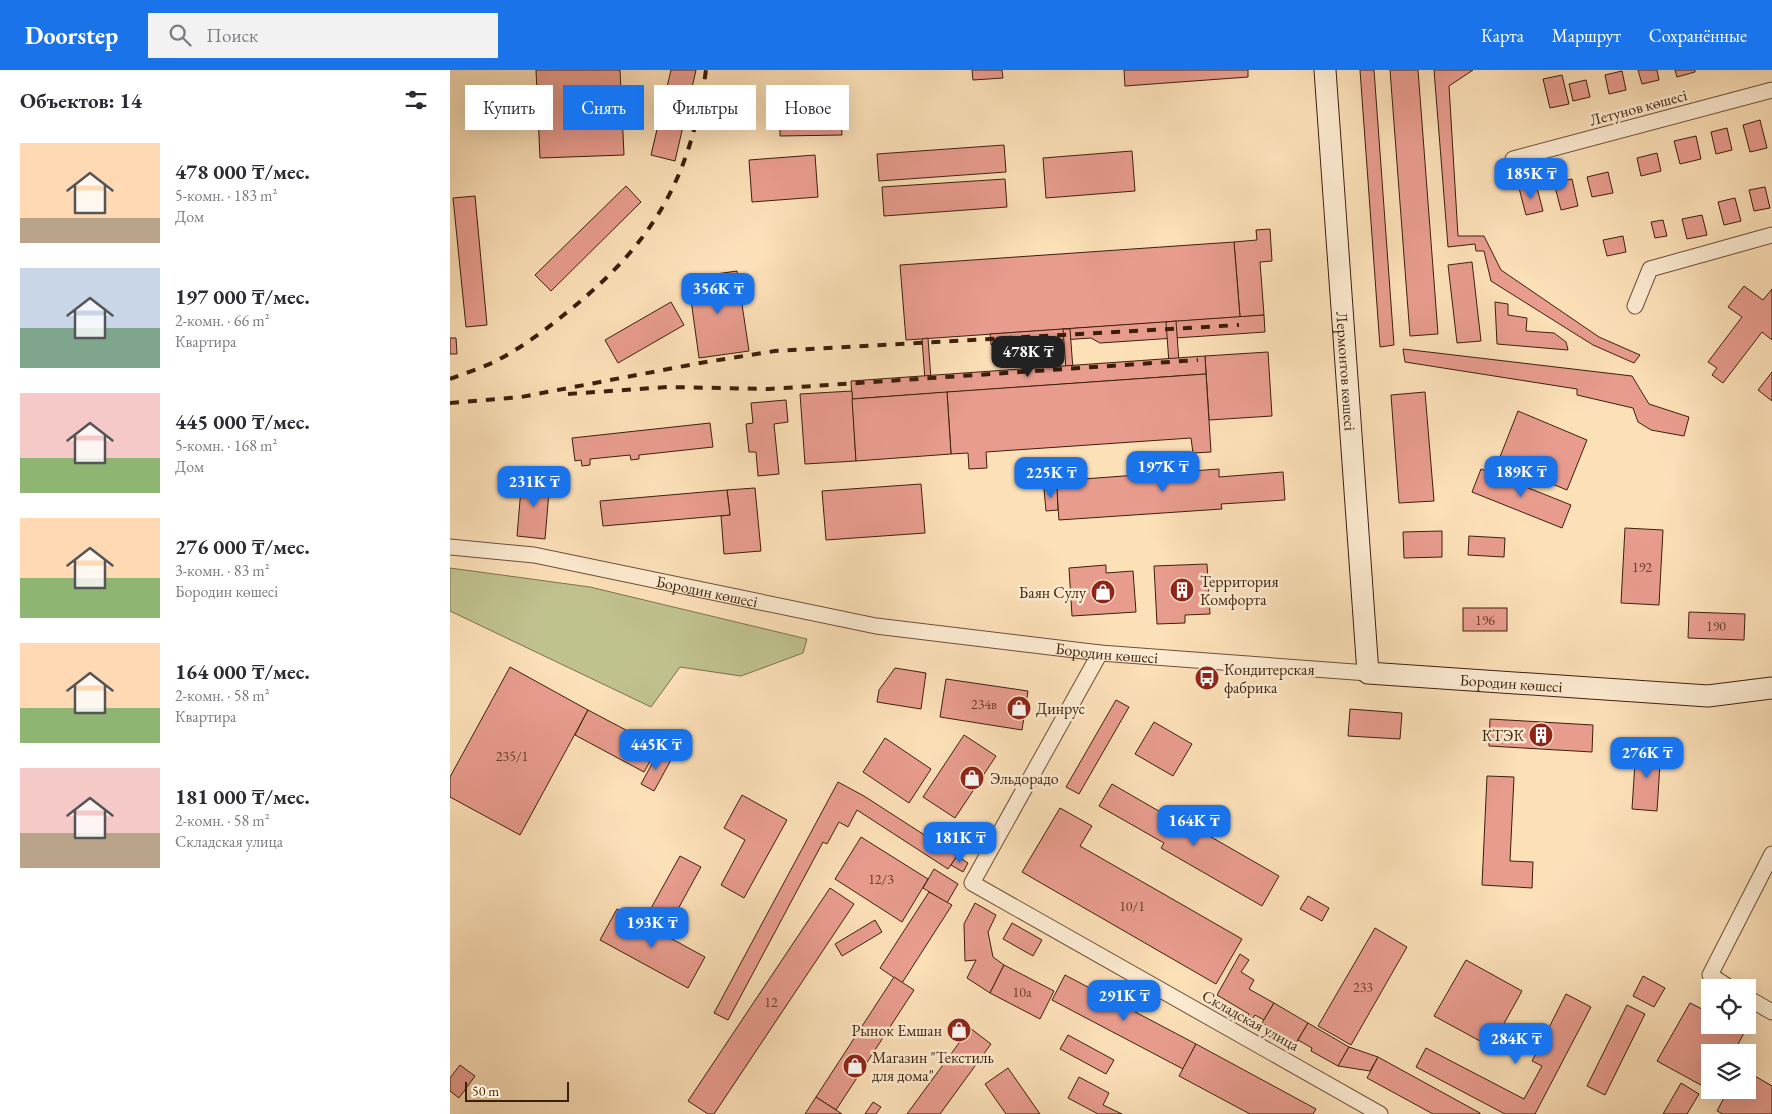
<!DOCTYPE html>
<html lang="ru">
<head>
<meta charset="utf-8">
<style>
	:root { --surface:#fff; --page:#f2f2f3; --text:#2b2b33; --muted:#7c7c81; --accent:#1a73e8 }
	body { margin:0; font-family:"EB Garamond",serif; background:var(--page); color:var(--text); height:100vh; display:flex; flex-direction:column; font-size:19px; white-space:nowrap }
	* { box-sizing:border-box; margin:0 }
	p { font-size:16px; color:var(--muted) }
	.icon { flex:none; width:28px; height:28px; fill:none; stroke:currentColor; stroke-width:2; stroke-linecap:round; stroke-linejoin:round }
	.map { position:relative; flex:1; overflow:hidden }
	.panel { display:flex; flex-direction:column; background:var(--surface); width:450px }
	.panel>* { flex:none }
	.top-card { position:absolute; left:15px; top:15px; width:475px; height:45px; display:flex; gap:10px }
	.tools { position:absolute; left:1251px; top:909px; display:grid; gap:10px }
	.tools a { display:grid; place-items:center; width:55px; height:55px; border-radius:0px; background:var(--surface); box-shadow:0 5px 20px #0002; font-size:25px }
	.scale { position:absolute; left:15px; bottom:12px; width:104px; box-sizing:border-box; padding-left:5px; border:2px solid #3c1f0b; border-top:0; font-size:14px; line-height:18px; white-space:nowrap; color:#3c1f0b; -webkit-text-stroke:4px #fdebd1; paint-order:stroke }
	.price { position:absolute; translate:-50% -42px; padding:0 11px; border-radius:10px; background:var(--accent); color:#fff; font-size:16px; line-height:32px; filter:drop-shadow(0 1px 2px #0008) }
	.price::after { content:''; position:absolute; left:50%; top:30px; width:15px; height:11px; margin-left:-8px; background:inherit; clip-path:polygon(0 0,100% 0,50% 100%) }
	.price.active { background:#222; color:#fff }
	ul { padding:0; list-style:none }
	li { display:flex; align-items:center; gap:15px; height:125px; padding:0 20px }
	li span { display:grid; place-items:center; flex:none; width:140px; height:100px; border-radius:0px; color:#555 }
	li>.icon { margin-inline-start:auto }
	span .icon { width:60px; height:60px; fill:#fffc; stroke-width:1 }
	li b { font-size:21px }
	h2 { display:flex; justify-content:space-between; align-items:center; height:60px; padding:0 20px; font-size:21px }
	.pill { padding:0 18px; border-radius:0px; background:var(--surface); box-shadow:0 5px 20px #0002; font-size:18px; line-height:45px }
	.pill.active { background:var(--accent); color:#fff }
	header { display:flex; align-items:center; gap:30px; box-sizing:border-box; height:70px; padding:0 25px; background:var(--accent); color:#fff }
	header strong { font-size:24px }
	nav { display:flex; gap:28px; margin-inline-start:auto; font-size:18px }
	.search { width:350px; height:45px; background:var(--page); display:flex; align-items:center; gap:12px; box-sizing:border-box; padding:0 18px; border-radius:0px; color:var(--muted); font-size:19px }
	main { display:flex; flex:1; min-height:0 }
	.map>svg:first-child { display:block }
</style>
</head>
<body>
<header>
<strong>Doorstep</strong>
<div class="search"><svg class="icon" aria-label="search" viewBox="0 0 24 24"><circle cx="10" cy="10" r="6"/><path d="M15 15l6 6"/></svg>Поиск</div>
<nav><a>Карта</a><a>Маршрут</a><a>Сохранённые</a></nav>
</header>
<main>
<section class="panel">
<h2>Объектов: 14<svg class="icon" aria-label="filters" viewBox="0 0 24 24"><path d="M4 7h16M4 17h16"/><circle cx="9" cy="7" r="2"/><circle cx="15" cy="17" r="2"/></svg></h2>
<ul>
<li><span style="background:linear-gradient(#ffd9b3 75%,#b9a48a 0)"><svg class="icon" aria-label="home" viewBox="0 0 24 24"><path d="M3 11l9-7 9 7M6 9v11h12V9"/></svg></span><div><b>478 000 ₸/мес.</b><p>5-комн. · 183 m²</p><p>Дом</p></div></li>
<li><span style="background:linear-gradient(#c9d6e8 60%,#7fa58c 0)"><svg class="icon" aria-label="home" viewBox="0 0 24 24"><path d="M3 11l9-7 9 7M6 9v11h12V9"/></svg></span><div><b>197 000 ₸/мес.</b><p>2-комн. · 66 m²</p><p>Квартира</p></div></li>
<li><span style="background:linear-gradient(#f6c9c9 65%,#8fb573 0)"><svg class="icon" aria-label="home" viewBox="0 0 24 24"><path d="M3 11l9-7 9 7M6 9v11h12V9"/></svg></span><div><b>445 000 ₸/мес.</b><p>5-комн. · 168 m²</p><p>Дом</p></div></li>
<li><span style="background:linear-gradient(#ffd9b3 60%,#8fb573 0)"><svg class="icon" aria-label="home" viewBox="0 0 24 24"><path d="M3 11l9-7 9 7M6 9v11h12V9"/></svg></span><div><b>276 000 ₸/мес.</b><p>3-комн. · 83 m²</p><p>Бородин көшесі</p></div></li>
<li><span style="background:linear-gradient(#ffd9b3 65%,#8fb573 0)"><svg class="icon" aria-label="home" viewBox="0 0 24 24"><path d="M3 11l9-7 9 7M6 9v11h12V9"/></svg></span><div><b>164 000 ₸/мес.</b><p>2-комн. · 58 m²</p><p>Квартира</p></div></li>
<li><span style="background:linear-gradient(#f6c9c9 65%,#b9a48a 0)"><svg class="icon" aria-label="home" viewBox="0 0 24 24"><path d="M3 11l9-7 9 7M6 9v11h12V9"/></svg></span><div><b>181 000 ₸/мес.</b><p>2-комн. · 58 m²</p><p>Складская улица</p></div></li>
</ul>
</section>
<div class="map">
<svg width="1322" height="1044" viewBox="0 0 1322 1044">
	<rect width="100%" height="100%" fill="#fce0b8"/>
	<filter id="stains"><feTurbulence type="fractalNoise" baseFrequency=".004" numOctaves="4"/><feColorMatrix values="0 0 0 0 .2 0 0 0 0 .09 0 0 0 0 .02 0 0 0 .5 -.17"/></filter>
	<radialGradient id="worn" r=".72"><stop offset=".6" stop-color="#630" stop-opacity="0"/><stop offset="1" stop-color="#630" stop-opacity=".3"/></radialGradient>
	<polygon fill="#c0c28e" stroke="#7e704c" points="0,498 140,517 357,569 353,583 291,606 230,597 201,637 0,541"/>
	<g fill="#e89c8e" stroke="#3c1f0b">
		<polygon points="86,0 170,0 174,85 90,88"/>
		<polygon points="221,0 246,0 225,91 201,85"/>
		<polygon points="522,0 552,0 553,8 523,10"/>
		<polygon points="674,0 798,0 798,7 675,16"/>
		<polygon points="910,0 924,0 944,275 930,277"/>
		<polygon points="940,0 968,0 988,264 960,266"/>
		<polygon points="984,0 1023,0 999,16 1008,166 1034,166 1051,200 1149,267 1190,285 1184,293 1143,275 1041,211 1034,181 1026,181 1025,174 998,177"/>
		<polygon points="1188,0 1207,0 1209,10 1192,14"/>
		<polygon points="1225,0 1245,0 1245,2 1227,7"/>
		<polygon points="1172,1 1176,20 1159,24 1155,5"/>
		<polygon points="1112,5 1119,34 1100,38 1093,9"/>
		<polygon points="1136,10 1140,27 1123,31 1119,14"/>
		<polygon points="391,47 392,65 330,66 330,48"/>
		<polygon points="1310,50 1317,78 1300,82 1293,55"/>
		<polygon points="1277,58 1282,80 1266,84 1261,62"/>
		<polygon points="1246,66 1251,89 1230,94 1224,71"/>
		<polygon points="554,75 556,102 429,111 427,84"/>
		<polygon points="682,81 685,121 596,128 593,88"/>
		<polygon points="1207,83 1211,101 1191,106 1187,88"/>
		<polygon points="365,85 368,127 302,132 299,90"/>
		<polygon points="1158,102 1163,123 1142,127 1137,107"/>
		<polygon points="555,109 557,137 434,146 432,117"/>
		<polygon points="1122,109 1128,136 1111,140 1104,113"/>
		<polygon points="1086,114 1093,141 1076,145 1069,118"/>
		<polygon points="176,116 191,132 101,221 85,205"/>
		<polygon points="1315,117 1320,138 1304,141 1299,120"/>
		<polygon points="25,126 37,255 16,257 3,128"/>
		<polygon points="1285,128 1291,151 1274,155 1268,132"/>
		<polygon points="1252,145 1257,165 1237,169 1232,149"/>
		<polygon points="1213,150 1217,166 1205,168 1201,152"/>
		<polygon points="820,159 822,191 810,192 814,245 790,247 784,172 807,170 806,160"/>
		<polygon points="1173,166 1176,182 1157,186 1153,170"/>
		<polygon points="784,172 790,247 456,270 450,195"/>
		<polygon points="1022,192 1031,271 1007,273 998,195"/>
		<polygon points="287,201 299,281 249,288 238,208"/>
		<polygon points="1294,216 1313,230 1322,219 1322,270 1312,262 1273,313 1262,305 1267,298 1258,292 1292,247 1278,237"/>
		<polygon points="221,232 234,255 168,293 155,270"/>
		<polygon points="1045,232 1058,234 1058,245 1077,248 1076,261 1104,263 1116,272 1118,280 1047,274"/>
		<polygon points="814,245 815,262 650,273 641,268 541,275 540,264"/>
		<polygon points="726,251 730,306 720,307 716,252"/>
		<polygon points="613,259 620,259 624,313 617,314"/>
		<polygon points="0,268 6,268 7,284 0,284"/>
		<polygon points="478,268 482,323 476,324 472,269"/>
		<polygon points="953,279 1182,306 1199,334 1239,347 1234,366 1201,360 1188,352 1183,338 1127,325 1127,319 955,292"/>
		<polygon points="818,282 822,346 759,350 755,286"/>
		<polygon points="755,286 756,304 402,329 401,311"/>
		<polygon points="1322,302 1322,331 1308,320"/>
		<polygon points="756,304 761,382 743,383 741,368 536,382 537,398 519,399 518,383 501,384 497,322"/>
		<polygon points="402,321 406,391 355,394 350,324"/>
		<polygon points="497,322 501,384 406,391 402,329"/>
		<polygon points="975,322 984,431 949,433 941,325"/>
		<polygon points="336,330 338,352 324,354 329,404 308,406 306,382 299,382 296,354 303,353 301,333"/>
		<polygon points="1068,341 1137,370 1117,420 1048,392"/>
		<polygon points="260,353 263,377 189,385 189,389 181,390 180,385 140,389 140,395 132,396 131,390 125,391 122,368"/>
		<polygon points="769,399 769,407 833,402 835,430 771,434 772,439 609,450 606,411"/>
		<polygon points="1031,399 1121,435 1112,458 1022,422"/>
		<polygon points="72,407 100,410 95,469 67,466"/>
		<polygon points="471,414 475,463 376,470 372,421"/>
		<polygon points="305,418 311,481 274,484 271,446 280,445 277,420"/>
		<polygon points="607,418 608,440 596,441 594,419"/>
		<polygon points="277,420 280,445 153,456 150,431"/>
		<polygon points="1175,458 1213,460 1209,535 1171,533"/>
		<polygon points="992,461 992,487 954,488 953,462"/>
		<polygon points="1019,466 1055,468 1054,487 1018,485"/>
		<polygon points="757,494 760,544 735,545 735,553 707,554 704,496"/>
		<polygon points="656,495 656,503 683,501 686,542 622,546 619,498"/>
		<rect x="1013" y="538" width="44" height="23"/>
		<polygon points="1239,542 1295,544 1294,570 1238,568"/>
		<polygon points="60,597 138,640 70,765 0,727 0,707"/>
		<polygon points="445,598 476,603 471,639 427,632 429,620"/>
		<polygon points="496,609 578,621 572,660 490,647"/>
		<polygon points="666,630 679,637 629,724 616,717"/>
		<polygon points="900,639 952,643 950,669 898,666"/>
		<polygon points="138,640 208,677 194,702 125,665"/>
		<polygon points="1040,649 1143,655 1142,682 1039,676"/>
		<polygon points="704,652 742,674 723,706 685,684"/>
		<polygon points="514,665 546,686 505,748 473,727"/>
		<polygon points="435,668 481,699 459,733 413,702"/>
		<polygon points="1186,677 1211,678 1207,741 1182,739"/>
		<polygon points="209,681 222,688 204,721 191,714"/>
		<polygon points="1037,706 1064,707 1060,791 1083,792 1082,818 1032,815"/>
		<polygon points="388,712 414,726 507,786 498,799 407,740 398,757 389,752 377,774 373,772 278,950 264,943"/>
		<polygon points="662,714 726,751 728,748 829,806 812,836 711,778 714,773 649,736"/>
		<polygon points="292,725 337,750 294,828 271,815 295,770 274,758"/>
		<polygon points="610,738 642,756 630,776 792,869 766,914 572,802"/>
		<polygon points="411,767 478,809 452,852 385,809"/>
		<polygon points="230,786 251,797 216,861 195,849"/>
		<polygon points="507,786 518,793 513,802 501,795"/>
		<polygon points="484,799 508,814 497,833 473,818"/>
		<polygon points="380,818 404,834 264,1044 258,1044 238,1031"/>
		<polygon points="479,822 502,835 452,913 430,898"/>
		<polygon points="858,826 879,838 872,851 850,839"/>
		<polygon points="525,833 546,845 538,862 543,887 554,895 540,923 517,908 526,890 515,891 514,854"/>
		<polygon points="167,839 255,887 238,918 150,870"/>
		<polygon points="425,850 432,862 392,886 385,874"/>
		<polygon points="562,853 592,870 583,886 553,869"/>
		<polygon points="925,858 957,877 901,975 868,956"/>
		<polygon points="790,884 799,890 791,902 804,910 799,919 824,933 814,950 805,945 803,948 798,946 799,944 767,925"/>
		<polygon points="1016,890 1072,921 1041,977 984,946"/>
		<polygon points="554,895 604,921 590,949 540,923"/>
		<polygon points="615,905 746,974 733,999 602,930"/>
		<polygon points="1193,906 1215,918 1204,937 1183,926"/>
		<polygon points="444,907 464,920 386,1040 366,1027"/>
		<polygon points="1116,924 1141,937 1085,1044 1055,1044 966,997 976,978 1074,1029 1092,996 1082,991"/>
		<polygon points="824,933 858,953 846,973 812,953"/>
		<polygon points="1240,933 1260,943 1260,955 1282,955 1295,961 1284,982 1260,982 1260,1020 1207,991"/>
		<polygon points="1177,935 1195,944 1155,1025 1137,1016"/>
		<polygon points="858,953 899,977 888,996 861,981 862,978 848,970"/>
		<polygon points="520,958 541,974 490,1044 457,1044"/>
		<polygon points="618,965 664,990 656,1004 610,979"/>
		<polygon points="746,974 866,1039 863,1044 800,1044 729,1006"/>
		<polygon points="899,977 928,987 920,1001 888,996"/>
		<polygon points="928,987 1030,1043 1030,1044 983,1044 917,1008"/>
		<polygon points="10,995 25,1006 9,1028 0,1021 0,1008"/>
		<polygon points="558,998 590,1044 556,1044 535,1014"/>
		<polygon points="1298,1002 1322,1016 1322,1044 1273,1044 1267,1041 1278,1020 1298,1020"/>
		<polygon points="629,1007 659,1023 653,1035 672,1044 648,1044 618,1028"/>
		<polygon points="1231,1013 1249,1024 1237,1044 1213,1044"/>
		<polygon points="366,1027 386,1040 392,1044 355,1044"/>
		<polygon points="423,1032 431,1037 426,1044 415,1044"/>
	</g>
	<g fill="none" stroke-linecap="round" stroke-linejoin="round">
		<defs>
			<g id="street">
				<polyline points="1063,89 1322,20"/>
				<polyline points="1185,236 1200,199 1322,165"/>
				<path id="s1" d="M0,477L84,485L426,556L650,583L918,603"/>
				<polyline points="650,583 522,813 930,1044"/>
				<polyline points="1280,918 1260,905 1322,784"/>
				<polyline points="1298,928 1322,942"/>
			</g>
			<g id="secondary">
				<path id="s2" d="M875,0L918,603L1258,626L1322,618"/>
			</g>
		</defs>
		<use href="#street" stroke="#6c4f36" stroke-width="17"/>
		<use href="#secondary" stroke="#3c1f0b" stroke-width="23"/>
		<use href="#street" stroke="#fdebd1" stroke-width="15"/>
		<use href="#secondary" stroke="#fdebd1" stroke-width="21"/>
		<g stroke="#3c1f0b" stroke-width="4" stroke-dasharray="9 9" stroke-linecap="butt">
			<path d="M0,309C15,303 32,298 46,291C73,277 98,258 121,239C205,171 241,106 256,0"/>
			<polyline points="118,324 218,317 319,319 748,290"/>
			<polyline points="0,333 71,327 250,293 325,281 789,255"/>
		</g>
	</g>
	<defs>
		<symbol id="building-disc" viewBox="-11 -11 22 22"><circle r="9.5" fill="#8f2418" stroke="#fdebd1"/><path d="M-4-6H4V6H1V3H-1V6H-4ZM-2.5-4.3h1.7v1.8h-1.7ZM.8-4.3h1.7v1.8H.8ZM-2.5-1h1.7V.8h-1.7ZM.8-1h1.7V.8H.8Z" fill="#fff"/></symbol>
		<symbol id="shop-disc" viewBox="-11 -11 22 22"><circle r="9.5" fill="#8f2418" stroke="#fdebd1"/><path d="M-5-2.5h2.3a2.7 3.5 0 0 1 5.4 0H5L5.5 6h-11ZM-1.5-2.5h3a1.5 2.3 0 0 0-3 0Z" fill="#fff"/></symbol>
		<symbol id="bus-disc" viewBox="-11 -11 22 22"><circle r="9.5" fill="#8f2418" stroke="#fdebd1"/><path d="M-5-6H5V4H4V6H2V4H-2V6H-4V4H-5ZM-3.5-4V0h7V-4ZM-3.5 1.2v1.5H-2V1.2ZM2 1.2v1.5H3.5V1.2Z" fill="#fff"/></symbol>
	</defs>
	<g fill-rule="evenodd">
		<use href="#building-disc" x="718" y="506" width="28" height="28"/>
		<use href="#shop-disc" x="639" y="508" width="28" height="28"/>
		<use href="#bus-disc" x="743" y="594" width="28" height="28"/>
		<use href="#shop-disc" x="555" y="624" width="28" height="28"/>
		<use href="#building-disc" x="1077" y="651" width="28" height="28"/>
		<use href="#shop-disc" x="508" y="694" width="28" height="28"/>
		<use href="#shop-disc" x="495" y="946" width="28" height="28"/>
		<use href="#shop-disc" x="391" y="982" width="28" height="28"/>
	</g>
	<g text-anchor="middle" stroke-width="5" stroke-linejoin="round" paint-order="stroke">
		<g font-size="14" fill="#673e2c">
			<text x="1192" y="502">192</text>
			<text x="1035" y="555">196</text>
			<text x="1266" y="561">190</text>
			<text x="534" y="639">234в</text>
			<text x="62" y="691">235/1</text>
			<text x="431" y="814">12/3</text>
			<text x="682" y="841">10/1</text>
			<text x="913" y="922">233</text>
			<text x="572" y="927">10а</text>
			<text x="321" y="937">12</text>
		</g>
		<g font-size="16" fill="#3c1f0b" stroke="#fdebd1">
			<text transform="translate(1188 37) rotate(-15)" y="6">Летунов көшесі</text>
			<text dy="6" stroke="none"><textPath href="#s2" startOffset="302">Лермонтов көшесі</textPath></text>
			<text dy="6" stroke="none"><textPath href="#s1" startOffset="261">Бородин көшесі</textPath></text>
			<text dy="6" stroke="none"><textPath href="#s1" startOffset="666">Бородин көшесі</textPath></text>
			<text dy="6" stroke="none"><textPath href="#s2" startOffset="748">Бородин көшесі</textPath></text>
			<text transform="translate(801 950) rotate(29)" y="6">Складская улица</text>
		</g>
		<g font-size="16" fill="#3c1f0b" stroke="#fdebd1" text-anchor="start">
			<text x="750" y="517">Территория<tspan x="750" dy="18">Комфорта</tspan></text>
			<text x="636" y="528" text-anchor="end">Баян Сулу</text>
			<text x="774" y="605">Кондитерская<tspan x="774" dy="18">фабрика</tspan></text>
			<text x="586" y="644">Динрус</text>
			<text x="1074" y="671" text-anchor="end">КТЭК</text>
			<text x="540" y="714">Эльдорадо</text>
			<text x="492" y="966" text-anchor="end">Рынок Емшан</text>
			<text x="422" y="993">Магазин "Текстиль<tspan x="422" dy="18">для дома"</tspan></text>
		</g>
	</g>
	<rect width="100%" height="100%" filter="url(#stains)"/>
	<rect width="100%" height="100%" fill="url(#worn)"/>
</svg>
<div class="tools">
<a><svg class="icon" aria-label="locate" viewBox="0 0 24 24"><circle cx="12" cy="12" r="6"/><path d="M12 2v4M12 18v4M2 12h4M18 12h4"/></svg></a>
<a><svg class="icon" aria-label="layers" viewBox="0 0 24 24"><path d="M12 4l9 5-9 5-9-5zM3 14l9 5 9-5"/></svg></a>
</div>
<div class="scale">50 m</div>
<b class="price" style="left:1081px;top:130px">185K ₸</b>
<b class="price" style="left:268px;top:245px">356K ₸</b>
<b class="price active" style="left:578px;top:308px">478K ₸</b>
<b class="price" style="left:713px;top:423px">197K ₸</b>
<b class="price" style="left:1071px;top:428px">189K ₸</b>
<b class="price" style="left:601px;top:429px">225K ₸</b>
<b class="price" style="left:84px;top:438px">231K ₸</b>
<b class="price" style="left:206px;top:701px">445K ₸</b>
<b class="price" style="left:1197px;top:709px">276K ₸</b>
<b class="price" style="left:744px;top:777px">164K ₸</b>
<b class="price" style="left:510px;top:794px">181K ₸</b>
<b class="price" style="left:202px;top:879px">193K ₸</b>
<b class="price" style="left:674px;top:952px">291K ₸</b>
<b class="price" style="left:1066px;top:995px">284K ₸</b>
<div class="top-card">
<a class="pill">Купить</a>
<a class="pill active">Снять</a>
<a class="pill">Фильтры</a>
<a class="pill">Новое</a>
</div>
</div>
</main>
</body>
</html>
